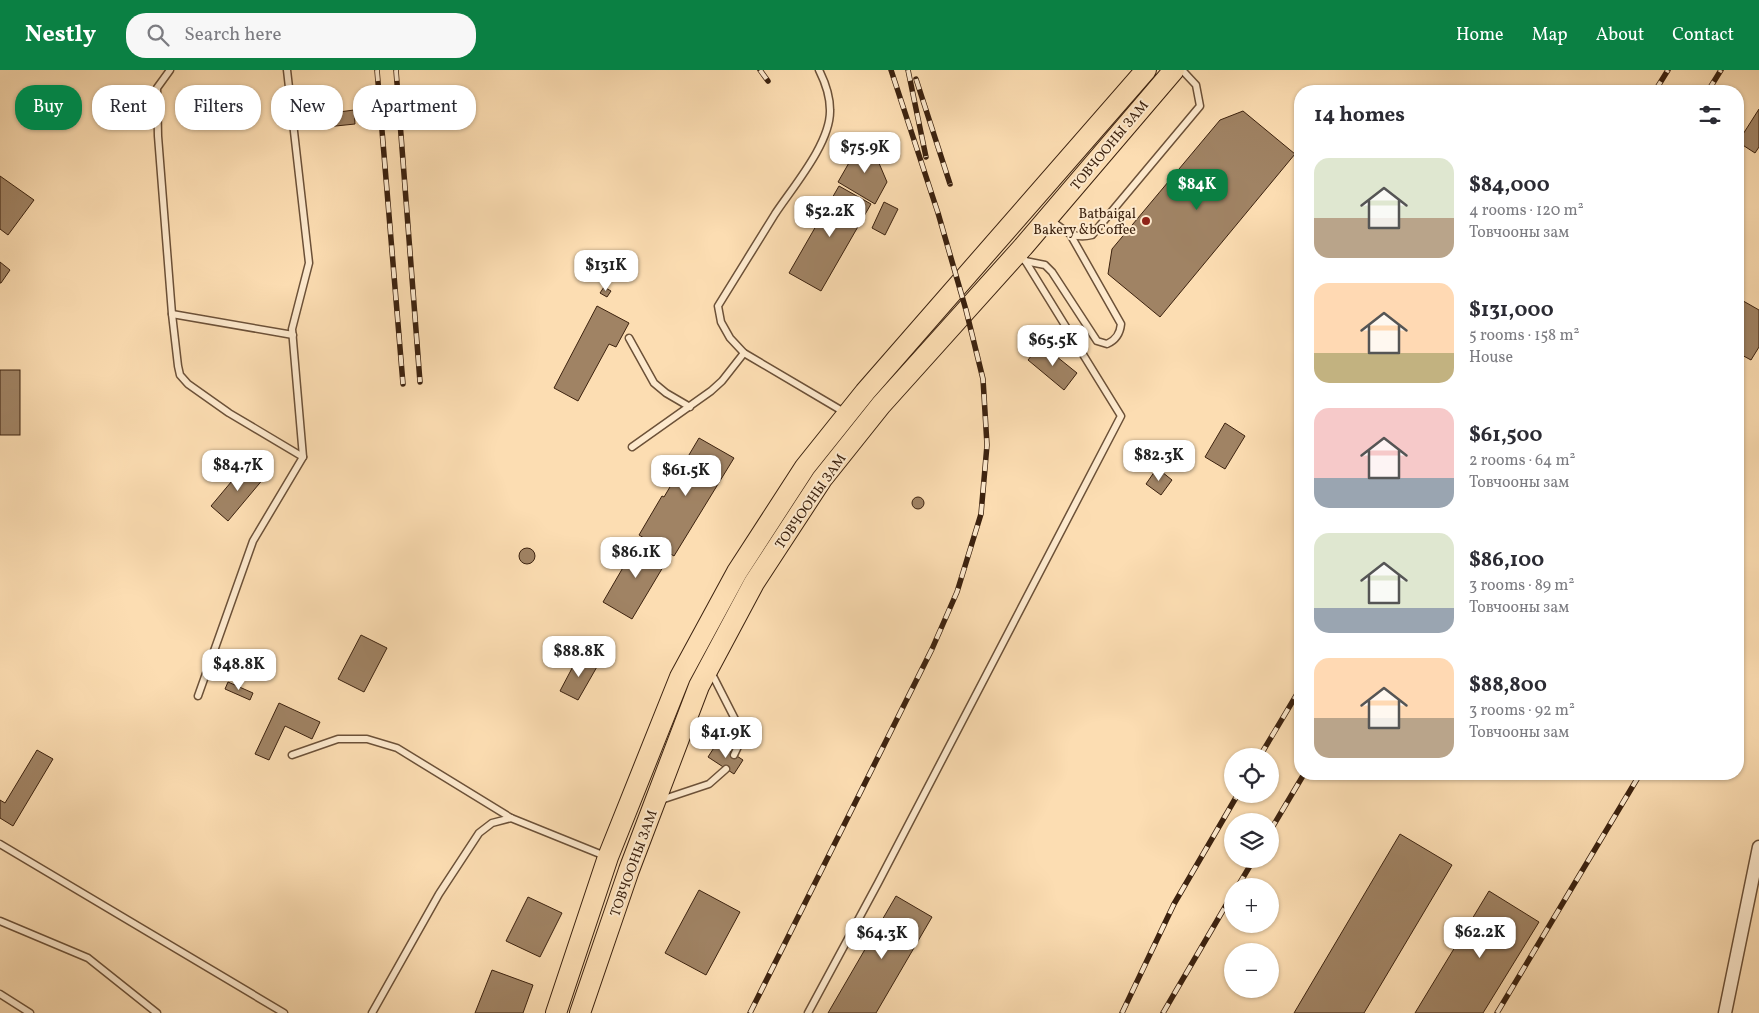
<!DOCTYPE html>
<html lang="en">
<head>
<meta charset="utf-8">
<style>
	:root { --surface:#fff; --page:#f7f7f7; --text:#2b2b33; --muted:#7c7c81; --accent:#0b8043 }
	body { margin:0; font-family:Vollkorn,serif; background:var(--page); color:var(--text); height:100vh; display:flex; flex-direction:column; font-size:19px; white-space:nowrap }
	* { box-sizing:border-box; margin:0 }
	p { font-size:16px; color:var(--muted) }
	.icon { flex:none; width:28px; height:28px; fill:none; stroke:currentColor; stroke-width:2; stroke-linecap:round; stroke-linejoin:round }
	.map { position:relative; flex:1; overflow:hidden }
	.details { position:absolute; left:1294px; top:15px; width:450px; height:695px; display:flex; flex-direction:column; background:var(--surface); border-radius:20px; box-shadow:0 1px 4px #0004 }
	.details>* { flex:none }
	.banner { position:absolute; left:15px; top:15px; width:475px; height:45px; display:flex; gap:10px }
	.buttons { position:absolute; left:1224px; top:678px; display:grid; gap:10px }
	.buttons a { display:grid; place-items:center; width:55px; height:55px; border-radius:50%; background:var(--surface); box-shadow:0 1px 4px #0004; font-size:25px }
	.price { position:absolute; translate:-50% -42px; padding:0 11px; border-radius:10px; background:#fff; color:#222; font-size:16px; line-height:32px; filter:drop-shadow(0 1px 2px #0008) }
	.price::after { content:''; position:absolute; left:50%; top:30px; width:15px; height:11px; margin-left:-8px; background:inherit; clip-path:polygon(0 0,100% 0,50% 100%) }
	.price.selected { background:var(--accent); color:#fff }
	ul { padding:0; list-style:none }
	li { display:flex; align-items:center; gap:15px; height:125px; padding:0 20px }
	li span { display:grid; place-items:center; flex:none; width:140px; height:100px; border-radius:15px; color:#555 }
	li>.icon { margin-inline-start:auto }
	span .icon { width:60px; height:60px; fill:#fffc; stroke-width:1 }
	li b { font-size:21px }
	h2 { display:flex; justify-content:space-between; align-items:center; height:60px; padding:0 20px; font-size:21px }
	.pill { padding:0 18px; border-radius:20px; background:var(--surface); box-shadow:0 1px 4px #0004; font-size:18px; line-height:45px }
	.pill.selected { background:var(--accent); color:#fff }
	header { display:flex; align-items:center; gap:30px; box-sizing:border-box; height:70px; padding:0 25px; background:var(--accent); color:#fff }
	header strong { font-size:24px }
	nav { display:flex; gap:28px; margin-inline-start:auto; font-size:18px }
	.search { width:350px; height:45px; background:var(--page); display:flex; align-items:center; gap:12px; box-sizing:border-box; padding:0 18px; border-radius:20px; color:var(--muted); font-size:19px }
	.map>svg:first-child { display:block }
</style>
</head>
<body>
<header>
<strong>Nestly</strong>
<div class="search"><svg class="icon" aria-label="search" viewBox="0 0 24 24"><circle cx="10" cy="10" r="6"/><path d="M15 15l6 6"/></svg>Search here</div>
<nav><a>Home</a><a>Map</a><a>About</a><a>Contact</a></nav>
</header>
<div class="map">
<svg width="1759" height="943" viewBox="0 0 1759 943">
	<rect width="100%" height="100%" fill="#fcddb2"/>
	<filter id="stains"><feTurbulence type="fractalNoise" baseFrequency=".004" numOctaves="4"/><feColorMatrix values="0 0 0 0 .2 0 0 0 0 .09 0 0 0 0 .02 0 0 0 .5 -.17"/></filter>
	<radialGradient id="worn" r=".72"><stop offset=".6" stop-color="#630" stop-opacity="0"/><stop offset="1" stop-color="#630" stop-opacity=".3"/></radialGradient>
	<g fill="#a08364" stroke="#3c220f">
		<polygon points="1759,39 1759,77 1755,83 1738,72"/>
		<polygon points="354,40 355,54 326,57 324,44"/>
		<polygon points="1243,41 1295,84 1160,247 1108,204 1112,179 1220,50"/>
		<polygon points="870,72 887,112 875,134 838,112 858,77"/>
		<polygon points="0,106 34,130 8,165 0,159"/>
		<polygon points="839,116 871,134 821,221 789,203"/>
		<polygon points="884,132 898,139 885,165 872,158"/>
		<polygon points="0,192 10,200 1,213 0,213"/>
		<polygon points="604,217 611,221 607,227 600,223"/>
		<polygon points="1738,228 1759,240 1759,277 1751,290 1738,283"/>
		<polygon points="597,236 629,253 616,277 609,274 578,331 554,318"/>
		<polygon points="1041,274 1077,303 1064,320 1028,290"/>
		<rect x="0" y="300" width="20" height="65"/>
		<polygon points="1225,353 1245,366 1225,399 1205,387"/>
		<polygon points="699,368 734,388 674,486 639,465 662,426 664,427"/>
		<polygon points="247,393 264,408 228,451 211,436"/>
		<polygon points="1157,398 1172,410 1161,425 1146,414"/>
		<circle cx="918" cy="433" r="6"/>
		<polygon points="639,470 669,487 632,549 603,532"/>
		<circle cx="527" cy="486" r="8"/>
		<polygon points="361,565 387,578 364,622 338,609"/>
		<polygon points="579,585 598,595 578,630 560,621"/>
		<polygon points="228,612 253,623 250,630 225,619"/>
		<polygon points="279,633 320,652 312,669 285,656 269,690 255,684"/>
		<polygon points="717,673 743,690 734,704 708,687"/>
		<polygon points="37,680 53,689 13,756 0,748 0,730 5,733"/>
		<polygon points="1400,764 1452,795 1364,943 1294,943"/>
		<polygon points="699,820 740,842 706,905 665,883"/>
		<polygon points="1489,821 1539,852 1483,943 1415,943"/>
		<polygon points="896,826 932,847 876,943 828,943"/>
		<polygon points="528,827 562,843 540,887 506,871"/>
		<polygon points="492,900 533,915 523,943 475,943"/>
	</g>
	<g fill="none" stroke-linecap="round" stroke-linejoin="round">
		<defs>
			<g id="service">
				<polyline points="170,0 157,18 158,66 172,244 178,296 180,305 188,314 229,343 303,387"/>
				<path d="M819,0C825,12 830,27 830,40C831,73 792,118 775,144C756,175 737,205 718,236L721,252L730,268L744,283L844,342"/>
				<path d="M1049,149C1065,160 1072,170 1092,165L1200,36L1196,15L1182,0"/>
				<path d="M1025,191L1045,195L1052,202L1097,271L1107,274C1116,270 1120,264 1121,254L1070,164"/>
				<polyline points="172,244 293,265"/>
				<polyline points="629,268 654,313 666,323 690,337"/>
				<polyline points="632,377 711,321 722,311 744,283"/>
				<polyline points="711,602 740,659 741,670 734,685"/>
				<polyline points="198,626 253,471 303,387 292,259 309,193 287,0"/>
				<polyline points="292,685 338,669 367,669 397,678 511,748 605,786"/>
				<polyline points="661,730 709,714 726,699"/>
				<polyline points="0,774 284,943"/>
				<polyline points="0,851 88,888 157,943"/>
				<polyline points="0,924 30,943"/>
				<polyline points="372,943 439,824 479,763 492,753 511,748"/>
				<polyline points="808,943 878,813 1121,346 1021,184"/>
			</g>
			<polyline id="minor" points="1725,943 1759,777"/>
			<g id="trunk">
				<polyline points="556,943 608,787 680,607 737,502 805,397 865,322 1146,0"/>
				<polyline points="580,943 629,800 699,616 754,513 822,409 881,335 1023,177 1174,0"/>
			</g>
		</defs>
		<use href="#service" stroke="#6c5138" stroke-width="9"/>
		<use href="#minor" stroke="#6c5138" stroke-width="15"/>
		<use href="#trunk" stroke="#3c220f" stroke-width="22"/>
		<use href="#service" stroke="#fde9cd" stroke-width="6"/>
		<use href="#minor" stroke="#fde9cd" stroke-width="12"/>
		<use href="#trunk" stroke="#fcddb2" stroke-width="20"/>
		<defs>
			<g id="rail">
				<polyline points="377,0 403,314"/>
				<polyline points="396,0 420,312"/>
				<polyline points="760,0 768,11"/>
				<polyline points="908,0 926,87"/>
				<polyline points="916,9 950,114"/>
				<polyline points="1655,21 1668,0"/>
				<polyline points="1708,21 1721,0"/>
				<polyline points="1260,686 1300,619"/>
				<polyline points="1270,761 1304,704"/>
				<polyline points="1238,816 1254,789"/>
				<polyline points="750,943 932,579 957,522 981,444 987,375 983,309 966,240 938,143 891,0"/>
				<polyline points="1122,943 1174,834 1238,724"/>
				<polyline points="1163,943 1232,825"/>
				<polyline points="1497,943 1640,704"/>
			</g>
		</defs>
		<use href="#rail" stroke="#3c220f" stroke-width="5.5"/>
		<use href="#rail" stroke="#fde9cd" stroke-width="4" stroke-dasharray="11" stroke-linecap="butt"/>
	</g>
	<circle fill="#8f2418" stroke="#fde9cd" stroke-width="2" cx="1146" cy="151" r="5"/>
	<g text-anchor="middle" stroke-width="4" stroke-linejoin="round" paint-order="stroke">
		<g font-size="14" fill="#3c220f" stroke="#fde9cd">
			<text transform="translate(1109 75) rotate(-50)" y="5">ТОВЧООНЫ ЗАМ</text>
			<text transform="translate(810 431) rotate(-55)" y="5">ТОВЧООНЫ ЗАМ</text>
			<text transform="translate(633 793) rotate(-70)" y="5">ТОВЧООНЫ ЗАМ</text>
		</g>
		<g font-size="14" fill="#3c220f" stroke="#fde9cd" text-anchor="end">
			<text x="1136" y="148">Batbaigal<tspan x="1136" dy="16">Bakery &amp;bCoffee</tspan></text>
		</g>
	</g>
	<rect width="100%" height="100%" filter="url(#stains)"/>
	<rect width="100%" height="100%" fill="url(#worn)"/>
</svg>
<div class="buttons">
<a><svg class="icon" aria-label="locate" viewBox="0 0 24 24"><circle cx="12" cy="12" r="6"/><path d="M12 2v4M12 18v4M2 12h4M18 12h4"/></svg></a>
<a><svg class="icon" aria-label="layers" viewBox="0 0 24 24"><path d="M12 4l9 5-9 5-9-5zM3 14l9 5 9-5"/></svg></a>
<a>+</a>
<a>−</a>
</div>
<b class="price" style="left:865px;top:104px">$75.9K</b>
<b class="price selected" style="left:1197px;top:141px">$84K</b>
<b class="price" style="left:830px;top:168px">$52.2K</b>
<b class="price" style="left:606px;top:222px">$131K</b>
<b class="price" style="left:1053px;top:297px">$65.5K</b>
<b class="price" style="left:1159px;top:412px">$82.3K</b>
<b class="price" style="left:238px;top:422px">$84.7K</b>
<b class="price" style="left:686px;top:427px">$61.5K</b>
<b class="price" style="left:636px;top:509px">$86.1K</b>
<b class="price" style="left:579px;top:608px">$88.8K</b>
<b class="price" style="left:239px;top:621px">$48.8K</b>
<b class="price" style="left:726px;top:689px">$41.9K</b>
<b class="price" style="left:1480px;top:889px">$62.2K</b>
<b class="price" style="left:882px;top:890px">$64.3K</b>
<div class="banner">
<a class="pill selected">Buy</a>
<a class="pill">Rent</a>
<a class="pill">Filters</a>
<a class="pill">New</a>
<a class="pill">Apartment</a>
</div>
<section class="details">
<h2>14 homes<svg class="icon" aria-label="filters" viewBox="0 0 24 24"><path d="M4 7h16M4 17h16"/><circle cx="9" cy="7" r="2"/><circle cx="15" cy="17" r="2"/></svg></h2>
<ul>
<li><span style="background:linear-gradient(#dfe7d0 60%,#b9a48a 0)"><svg class="icon" aria-label="home" viewBox="0 0 24 24"><path d="M3 11l9-7 9 7M6 9v11h12V9"/></svg></span><div><b>$84,000</b><p>4 rooms · 120 m²</p><p>Товчооны зам</p></div></li>
<li><span style="background:linear-gradient(#ffd9b3 70%,#c2b280 0)"><svg class="icon" aria-label="home" viewBox="0 0 24 24"><path d="M3 11l9-7 9 7M6 9v11h12V9"/></svg></span><div><b>$131,000</b><p>5 rooms · 158 m²</p><p>House</p></div></li>
<li><span style="background:linear-gradient(#f6c9c9 70%,#9aa5b1 0)"><svg class="icon" aria-label="home" viewBox="0 0 24 24"><path d="M3 11l9-7 9 7M6 9v11h12V9"/></svg></span><div><b>$61,500</b><p>2 rooms · 64 m²</p><p>Товчооны зам</p></div></li>
<li><span style="background:linear-gradient(#dfe7d0 75%,#9aa5b1 0)"><svg class="icon" aria-label="home" viewBox="0 0 24 24"><path d="M3 11l9-7 9 7M6 9v11h12V9"/></svg></span><div><b>$86,100</b><p>3 rooms · 89 m²</p><p>Товчооны зам</p></div></li>
<li><span style="background:linear-gradient(#ffd9b3 60%,#b9a48a 0)"><svg class="icon" aria-label="home" viewBox="0 0 24 24"><path d="M3 11l9-7 9 7M6 9v11h12V9"/></svg></span><div><b>$88,800</b><p>3 rooms · 92 m²</p><p>Товчооны зам</p></div></li>
</ul>
</section>
</div>
</body>
</html>
